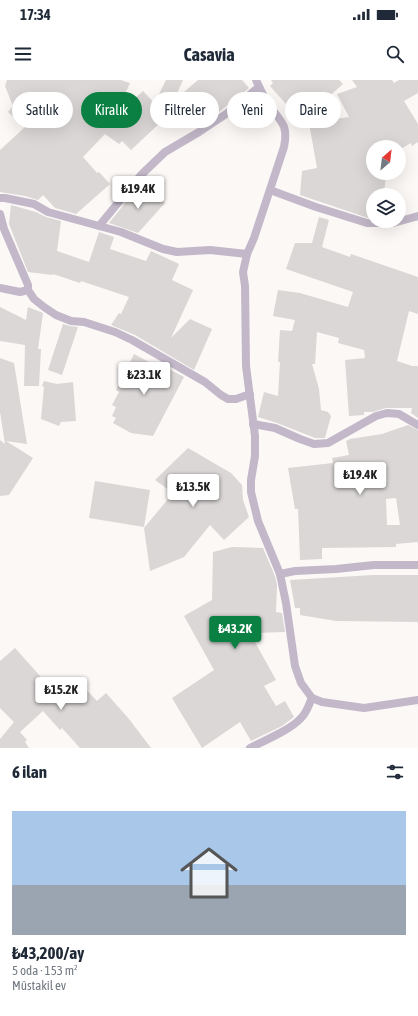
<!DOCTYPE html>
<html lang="tr">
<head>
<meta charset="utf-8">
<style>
	:root { --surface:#fff; --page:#f2f2f3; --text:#1f2937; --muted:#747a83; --line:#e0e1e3; --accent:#0b8043 }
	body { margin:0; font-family:"Asap Condensed",sans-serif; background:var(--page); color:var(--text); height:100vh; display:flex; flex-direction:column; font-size:15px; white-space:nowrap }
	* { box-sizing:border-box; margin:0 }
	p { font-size:13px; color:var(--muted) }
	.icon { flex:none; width:22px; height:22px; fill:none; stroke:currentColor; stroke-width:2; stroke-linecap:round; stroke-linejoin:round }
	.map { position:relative; height:668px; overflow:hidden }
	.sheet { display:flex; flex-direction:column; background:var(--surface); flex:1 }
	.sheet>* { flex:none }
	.top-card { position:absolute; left:12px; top:12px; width:394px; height:36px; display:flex; gap:8px }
	.needle { width:26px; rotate:28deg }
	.buttons { position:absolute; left:366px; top:60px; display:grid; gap:8px }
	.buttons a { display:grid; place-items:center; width:40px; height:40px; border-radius:50%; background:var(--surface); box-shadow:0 4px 16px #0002; font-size:20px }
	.price { position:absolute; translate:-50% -34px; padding:0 9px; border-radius:4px; background:#fff; color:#222; font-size:13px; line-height:26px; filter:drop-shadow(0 1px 2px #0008) }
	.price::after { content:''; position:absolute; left:50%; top:24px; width:12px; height:9px; margin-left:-6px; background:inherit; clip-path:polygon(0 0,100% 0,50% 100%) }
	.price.current { background:var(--accent); color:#fff }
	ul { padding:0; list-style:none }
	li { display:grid; align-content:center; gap:8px; height:212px; padding:0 12px }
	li+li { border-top:1px solid var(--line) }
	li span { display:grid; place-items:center; height:124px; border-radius:0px; color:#555 }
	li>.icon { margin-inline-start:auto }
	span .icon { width:72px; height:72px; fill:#fffc; stroke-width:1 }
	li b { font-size:17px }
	h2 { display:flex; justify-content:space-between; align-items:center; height:48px; padding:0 12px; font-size:17px }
	.pill { padding:0 14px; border-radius:18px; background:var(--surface); box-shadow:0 4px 16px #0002; font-size:14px; line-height:36px }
	.pill.current { background:var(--accent); color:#fff }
	.status { display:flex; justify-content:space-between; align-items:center; height:28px; padding:0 20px; background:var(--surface); direction:ltr }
	.status svg { height:11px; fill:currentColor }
	header { display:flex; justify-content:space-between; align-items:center; height:52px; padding:0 12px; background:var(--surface); font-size:18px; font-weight:700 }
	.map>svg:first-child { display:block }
</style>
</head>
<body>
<div class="status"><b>17:34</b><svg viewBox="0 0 49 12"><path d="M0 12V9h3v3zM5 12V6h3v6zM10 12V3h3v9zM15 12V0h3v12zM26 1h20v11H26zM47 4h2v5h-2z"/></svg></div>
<header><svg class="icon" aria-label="menu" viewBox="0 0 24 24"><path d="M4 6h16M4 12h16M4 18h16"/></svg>Casavia<svg class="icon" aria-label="search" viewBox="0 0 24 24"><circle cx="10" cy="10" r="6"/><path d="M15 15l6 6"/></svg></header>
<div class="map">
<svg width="418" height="668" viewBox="0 0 418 668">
	<rect width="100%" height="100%" fill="#fbf8f6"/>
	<g fill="#dad7d6" fill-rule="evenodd">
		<polygon points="7,0 121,0 130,3 114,38 143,11 158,27 153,31 162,41 131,70 122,61 119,64 105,54 83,77 97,93 99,92 110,104 76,134 55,128 43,115 38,120 25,116 0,112 0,70 25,47 8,32 13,26 5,6"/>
		<polygon points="166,0 183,0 174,20 159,14"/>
		<polygon points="198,0 242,0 249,8 214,36 201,28 176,19"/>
		<polygon points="271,0 339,0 343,4 301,41 270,6 273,3"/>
		<polygon points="352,0 392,0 394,3 399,0 418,0 418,13 404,21 418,44 418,62 412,66 411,63 399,70 399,67 373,67 373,93 386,93 384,115 373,115 373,138 368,138 300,115 302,91 317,88 309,43 349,37 337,14 357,7"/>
		<polygon points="142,102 165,123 138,153 109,143"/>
		<polygon points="11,125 36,132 46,137 61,141 57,171 89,182 99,152 114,157 110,169 146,181 151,171 179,184 172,200 193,210 171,258 190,239 212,249 194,290 135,255 111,245 119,233 121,234 129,217 81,201 80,203 53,194 53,195 28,192 9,144"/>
		<polygon points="319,137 329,140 322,167 350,177 351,174 418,197 418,234 409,231 397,281 412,286 418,286 418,338 411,333 412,328 386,328 373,332 364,332 364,335 349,336 345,280 365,278 364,270 338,263 339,258 317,252 315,284 312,284 319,309 321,330 328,332 331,336 325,358 315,358 277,343 258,337 264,312 278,316 280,282 278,282 280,250 292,251 295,240 273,236 278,210 300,213 348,227 353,212 286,189 295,163 312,163"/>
		<polygon points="0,227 26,240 28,227 43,233 38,269 41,269 39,306 24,306 25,265 0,261"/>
		<polygon points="63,244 70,246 78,247 62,295 48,290"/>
		<polygon points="134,274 164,290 165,287 184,297 153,356 131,353 113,343 116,338 112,336 116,327 112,325 119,312 116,310"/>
		<polygon points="0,278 14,283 27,364 6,361 33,378 9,415 0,416 0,360 5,364 0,332"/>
		<polygon points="44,301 57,304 73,302 76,341 61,342 59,346 41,339 44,307 42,306"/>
		<path d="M408,345L418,350V462L396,464V467L322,468V479L300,480L298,429H295L288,388L333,383L332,378L349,375L346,361L350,359L382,354ZM396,418L400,445H387L386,419Z"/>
		<polygon points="188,368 231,393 242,405 243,420 249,437 224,460 210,445 184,477 150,491 144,448 173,413 155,400"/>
		<polygon points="95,401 150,410 144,447 89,438"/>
		<polygon points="232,467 263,468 275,496 277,505 276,532 282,533 285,552 250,553 276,600 264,606 276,626 285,621 294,637 282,646 251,661 240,642 202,668 172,618 214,590 184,536 212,520 213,472"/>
		<polygon points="373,495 418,495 418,542 336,541 300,535 300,528 295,528 290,500"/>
		<polygon points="15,568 64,623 83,606 97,621 106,613 129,639 151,668 80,668 62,648 60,650 43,631 20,652 27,660 25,662 29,668 0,668 0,659 14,642 0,628 0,581"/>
	</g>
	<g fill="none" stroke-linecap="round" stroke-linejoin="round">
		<g stroke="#c2b8c9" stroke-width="8">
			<path d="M256,0C260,9 265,20 271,28C283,43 288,47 284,67L254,158L247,174L243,192L245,206L246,286L255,356V376L251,400V412L258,441L280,494L286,523L295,586L301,603L312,618L322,622L364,628L418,620"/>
			<polyline points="270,110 316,127 367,143 393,143 418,136"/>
			<polyline points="0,118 5,118 34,124 48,132 121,152 163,169 177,172 210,170 247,174"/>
			<polyline points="0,134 4,149 28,205 28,210 34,219 44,227 56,235 71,241 84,242 115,252 132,260 205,302 221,315 228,319 236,319 250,314"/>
			<polyline points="99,146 141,95 165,72 199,52 226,34 259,7"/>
			<polyline points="0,208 20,212 28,210"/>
			<polyline points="253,344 275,348 300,359 314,364 328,363 376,336 387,333 399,334 418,345"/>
			<polyline points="280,494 295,491 336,489 374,485 418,485"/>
			<path d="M250,668C265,660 291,650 302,637C307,632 309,624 312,618"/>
		</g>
	</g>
</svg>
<div class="buttons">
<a><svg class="needle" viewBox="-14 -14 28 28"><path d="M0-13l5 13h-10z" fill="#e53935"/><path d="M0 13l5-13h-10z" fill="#747a83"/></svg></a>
<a><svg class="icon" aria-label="layers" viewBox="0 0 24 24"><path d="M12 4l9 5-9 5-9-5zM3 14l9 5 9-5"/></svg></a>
</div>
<b class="price" style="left:138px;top:130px">₺19.4K</b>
<b class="price" style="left:144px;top:316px">₺23.1K</b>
<b class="price" style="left:360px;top:416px">₺19.4K</b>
<b class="price" style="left:193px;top:428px">₺13.5K</b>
<b class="price current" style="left:235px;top:570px">₺43.2K</b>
<b class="price" style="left:61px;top:631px">₺15.2K</b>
<div class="top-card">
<a class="pill">Satılık</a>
<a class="pill current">Kiralık</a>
<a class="pill">Filtreler</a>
<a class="pill">Yeni</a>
<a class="pill">Daire</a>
</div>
</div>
<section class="sheet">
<h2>6 ilan<svg class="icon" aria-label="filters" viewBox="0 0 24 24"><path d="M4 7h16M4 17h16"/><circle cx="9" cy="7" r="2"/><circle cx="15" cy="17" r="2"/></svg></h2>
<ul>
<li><span style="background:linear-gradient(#a9c7e8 60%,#9aa5b1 0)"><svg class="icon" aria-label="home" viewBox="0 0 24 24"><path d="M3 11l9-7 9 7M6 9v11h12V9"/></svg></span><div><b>₺43,200/ay</b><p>5 oda · 153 m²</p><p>Müstakil ev</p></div></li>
</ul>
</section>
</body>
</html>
